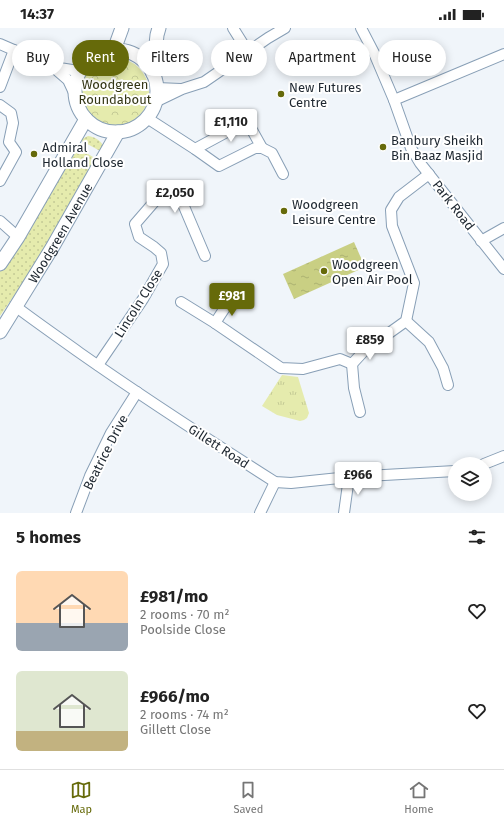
<!DOCTYPE html>
<html lang="en">
<head>
<meta charset="utf-8">
<style>
	:root { --surface:#fff; --page:#f6f6f6; --text:#222; --muted:#767676; --line:#e0e0e0; --accent:#666a0a }
	body { margin:0; font-family:"Fira Sans",sans-serif; background:var(--page); color:var(--text); height:100vh; display:flex; flex-direction:column; font-size:15px; white-space:nowrap }
	* { box-sizing:border-box; margin:0 }
	p { font-size:13px; color:var(--muted) }
	.icon { flex:none; width:22px; height:22px; fill:none; stroke:currentColor; stroke-width:2; stroke-linecap:round; stroke-linejoin:round }
	.map { position:relative; height:485px; overflow:hidden }
	.panel { display:flex; flex-direction:column; background:var(--surface); flex:1 }
	.panel>* { flex:none }
	.banner { position:absolute; left:12px; top:12px; width:480px; height:36px; display:flex; gap:8px }
	.fabs { position:absolute; left:448px; top:429px; display:grid; gap:8px }
	.fabs a { display:grid; place-items:center; width:44px; height:44px; border-radius:50%; background:var(--surface); box-shadow:0 2px 10px #0003; font-size:20px }
	.price { position:absolute; translate:-50% -34px; padding:0 9px; border-radius:4px; background:#fff; color:#222; font-size:13px; line-height:26px; filter:drop-shadow(0 1px 2px #0008) }
	.price::after { content:''; position:absolute; left:50%; top:24px; width:12px; height:9px; margin-left:-6px; background:inherit; clip-path:polygon(0 0,100% 0,50% 100%) }
	.price.selected { background:var(--accent); color:#fff }
	ul { padding:0; list-style:none }
	li { display:flex; align-items:center; gap:12px; height:100px; padding:0 16px }
	li span { display:grid; place-items:center; flex:none; width:112px; height:80px; border-radius:6px; color:#555 }
	li>.icon { margin-inline-start:auto }
	span .icon { width:48px; height:48px; fill:#fffc; stroke-width:1 }
	li b { font-size:17px }
	h2 { display:flex; justify-content:space-between; align-items:center; height:48px; padding:0 16px; font-size:17px }
	.pill { padding:0 14px; border-radius:18px; background:var(--surface); box-shadow:0 2px 10px #0003; font-size:14px; line-height:36px }
	.pill.selected { background:var(--accent); color:#fff }
	.status { display:flex; justify-content:space-between; align-items:center; height:28px; padding:0 20px; background:var(--surface); direction:ltr }
	.status svg { height:11px; fill:currentColor }
	.tab-bar { display:flex; justify-content:space-around; align-items:center; height:56px; border-top:1px solid var(--line); background:var(--surface); font-size:11px; color:var(--muted) }
	.tab-bar a { display:grid; justify-items:center; gap:2px }
	.tab-bar .selected { color:var(--accent) }
	.map>svg:first-child { display:block }
</style>
</head>
<body>
<div class="status"><b>14:37</b><svg viewBox="0 0 49 12"><path d="M0 12V9h3v3zM5 12V6h3v6zM10 12V3h3v9zM15 12V0h3v12zM26 1h20v11H26zM47 4h2v5h-2z"/></svg></div>
<div class="map">
<svg width="504" height="485" viewBox="0 0 504 485">
	<defs>
		<pattern id="grass-dots" width="8" height="8" patternUnits="userSpaceOnUse"><rect width="8" height="8" fill="#e5ebad"/><path d="M2 2h.1M6 6h.1" fill="none" stroke="#c4ca95" stroke-width="1.8" stroke-linecap="round"/></pattern>
		<pattern id="forest-crowns" width="20" height="18" patternUnits="userSpaceOnUse"><rect width="20" height="18" fill="#e5ebad"/><path d="M2 6a3 3 0 1 1 6 0M12 15a3 3 0 1 1 6 0" fill="none" stroke="#c4ca95"/></pattern>
		<pattern id="park-tufts" width="24" height="20" patternUnits="userSpaceOnUse"><rect width="24" height="20" fill="#e5ebad"/><path d="M3 7l-1-3M5 7V3M7 7l1-3M15 17l-1-3M17 17v-4M19 17l1-3" fill="none" stroke="#c4ca95"/></pattern>
		<pattern id="water-ripples" width="26" height="14" patternUnits="userSpaceOnUse"><rect width="26" height="14" fill="#c9cf83"/><path d="M2 4q2-2 4 0t4 0M15 11q2-2 4 0t4 0" fill="none" stroke="#acb271"/></pattern>
	</defs>
	<rect width="100%" height="100%" fill="#f0f5fa"/>
	<g fill="url(#grass-dots)">
		<path d="M88,108C96,109 99,112 104,118L102,124L80,112Z"/>
		<polygon points="78,120 98,132 54,209 0,288 0,242"/>
	</g>
	<circle fill="url(#forest-crowns)" cx="115" cy="64" r="34"/>
	<polygon fill="url(#park-tufts)" points="282,347 298,349 309,385 307,390 304,392 300,393 277,387 262,378"/>
	<polygon fill="url(#water-ripples)" points="354,214 365,239 294,271 283,246"/>
	<g fill="none" stroke-linecap="round" stroke-linejoin="round">
		<defs>
			<g id="minor">
				<polyline points="233,0 248,24"/>
				<polyline points="361,0 374,25 394,72 411,120 420,135 504,241"/>
				<polyline points="0,16 53,39 72,42 81,42"/>
				<polyline points="53,39 68,52 75,67"/>
				<polyline points="0,59 14,22"/>
				<polyline points="157,60 181,61"/>
				<polyline points="394,72 504,26"/>
				<polyline points="155,74 182,61 204,54 268,10 285,0"/>
				<polyline points="0,77 11,85 13,95 9,114 16,124 0,153"/>
				<polyline points="147,90 195,121 219,138 255,120 262,120 272,125 283,146"/>
				<polyline points="195,121 247,93 262,120"/>
				<polyline points="0,193 18,209"/>
				<polyline points="481,213 504,200"/>
				<polyline points="181,274 215,295 281,340 303,341 340,331 352,336 364,323 406,293 414,255 392,198 391,182 399,169 429,146"/>
				<path d="M15,278C36,294 58,309 80,325C144,370 209,412 275,454L291,455L349,449L455,443"/>
				<polyline points="406,293 429,314 443,340 448,357"/>
				<polyline points="215,295 230,272"/>
				<polyline points="352,336 354,360 360,384"/>
				<polyline points="98,337 143,271 163,236 161,225 154,219 139,209 135,196 161,166 172,166 180,169 205,228"/>
				<polyline points="484,436 504,428"/>
				<polyline points="76,485 90,448 111,405 137,364"/>
				<polyline points="260,485 275,454"/>
				<polyline points="344,485 349,449"/>
			</g>
			<g id="tertiary">
				<polyline points="114,22 122,0"/>
				<circle cx="116" cy="63" r="41"/>
				<polyline points="153,46 157,7 159,0"/>
				<polyline points="0,236 18,209 86,91"/>
				<path id="s1" d="M0,304L52,220L118,104"/>
			</g>
		</defs>
		<use href="#minor" stroke="#889fb6" stroke-width="12"/>
		<use href="#tertiary" stroke="#889fb6" stroke-width="15"/>
		<use href="#minor" stroke="#fff" stroke-width="10"/>
		<use href="#tertiary" stroke="#fff" stroke-width="13"/>
	</g>
	<g fill="#666a0a" stroke="#fff" stroke-width="1.5">
		<circle cx="281" cy="66" r="4"/>
		<circle cx="383" cy="119" r="4"/>
		<circle cx="34" cy="126" r="4"/>
		<circle cx="284" cy="183" r="4"/>
		<circle cx="324" cy="243" r="4"/>
	</g>
	<g text-anchor="middle" stroke-width="4" stroke-linejoin="round" paint-order="stroke">
		<g font-size="13" fill="#353716" stroke="#fff">
			<text x="115" y="61">Woodgreen<tspan x="115" dy="15">Roundabout</tspan></text>
		</g>
		<g font-size="13" fill="#1e2730" stroke="#fff" text-anchor="start">
			<text x="289" y="64">New Futures<tspan x="289" dy="15">Centre</tspan></text>
			<text x="391" y="117">Banbury Sheikh<tspan x="391" dy="15">Bin Baaz Masjid</tspan></text>
			<text x="42" y="124">Admiral<tspan x="42" dy="15">Holland Close</tspan></text>
			<text x="292" y="181">Woodgreen<tspan x="292" dy="15">Leisure Centre</tspan></text>
			<text x="332" y="241">Woodgreen<tspan x="332" dy="15">Open Air Pool</tspan></text>
		</g>
		<g font-size="13" fill="#1e2730" stroke="#fff">
			<text transform="translate(454 177) rotate(52)" y="5">Park Road</text>
			<text dy="5" stroke="none"><textPath href="#s1" startOffset="116">Woodgreen Avenue</textPath></text>
			<text transform="translate(138 275) rotate(-58)" y="5">Lincoln Close</text>
			<text transform="translate(219 418) rotate(33)" y="5">Gillett Road</text>
			<text transform="translate(105 424) rotate(-63)" y="5">Beatrice Drive</text>
		</g>
	</g>
</svg>
<div class="fabs">
<a><svg class="icon" aria-label="layers" viewBox="0 0 24 24"><path d="M12 4l9 5-9 5-9-5zM3 14l9 5 9-5"/></svg></a>
</div>
<b class="price" style="left:231px;top:115px">£1,110</b>
<b class="price" style="left:175px;top:186px">£2,050</b>
<b class="price selected" style="left:232px;top:289px">£981</b>
<b class="price" style="left:370px;top:333px">£859</b>
<b class="price" style="left:358px;top:468px">£966</b>
<div class="banner">
<a class="pill">Buy</a>
<a class="pill selected">Rent</a>
<a class="pill">Filters</a>
<a class="pill">New</a>
<a class="pill">Apartment</a>
<a class="pill">House</a>
</div>
</div>
<section class="panel">
<h2>5 homes<svg class="icon" aria-label="filters" viewBox="0 0 24 24"><path d="M4 7h16M4 17h16"/><circle cx="9" cy="7" r="2"/><circle cx="15" cy="17" r="2"/></svg></h2>
<ul>
<li><span style="background:linear-gradient(#ffd9b3 65%,#9aa5b1 0)"><svg class="icon" aria-label="home" viewBox="0 0 24 24"><path d="M3 11l9-7 9 7M6 9v11h12V9"/></svg></span><div><b>£981/mo</b><p>2 rooms · 70 m²</p><p>Poolside Close</p></div><svg class="icon" aria-label="heart" viewBox="0 0 24 24"><path d="M12 20l-8-8c-3-5 5-10 8-4 3-6 11-1 8 4z"/></svg></li>
<li><span style="background:linear-gradient(#dfe7d0 75%,#c2b280 0)"><svg class="icon" aria-label="home" viewBox="0 0 24 24"><path d="M3 11l9-7 9 7M6 9v11h12V9"/></svg></span><div><b>£966/mo</b><p>2 rooms · 74 m²</p><p>Gillett Close</p></div><svg class="icon" aria-label="heart" viewBox="0 0 24 24"><path d="M12 20l-8-8c-3-5 5-10 8-4 3-6 11-1 8 4z"/></svg></li>
</ul>
</section>
<nav class="tab-bar">
<a class="selected"><svg class="icon" aria-label="map" viewBox="0 0 24 24"><path d="M3 6l6-2 6 2 6-2v14l-6 2-6-2-6 2zM9 4v14M15 6v14"/></svg>Map</a>
<a><svg class="icon" aria-label="saved" viewBox="0 0 24 24"><path d="M7 4h10v16l-5-4-5 4z"/></svg>Saved</a>
<a><svg class="icon" aria-label="home" viewBox="0 0 24 24"><path d="M3 11l9-7 9 7M6 9v11h12V9"/></svg>Home</a>
</nav>
</body>
</html>
